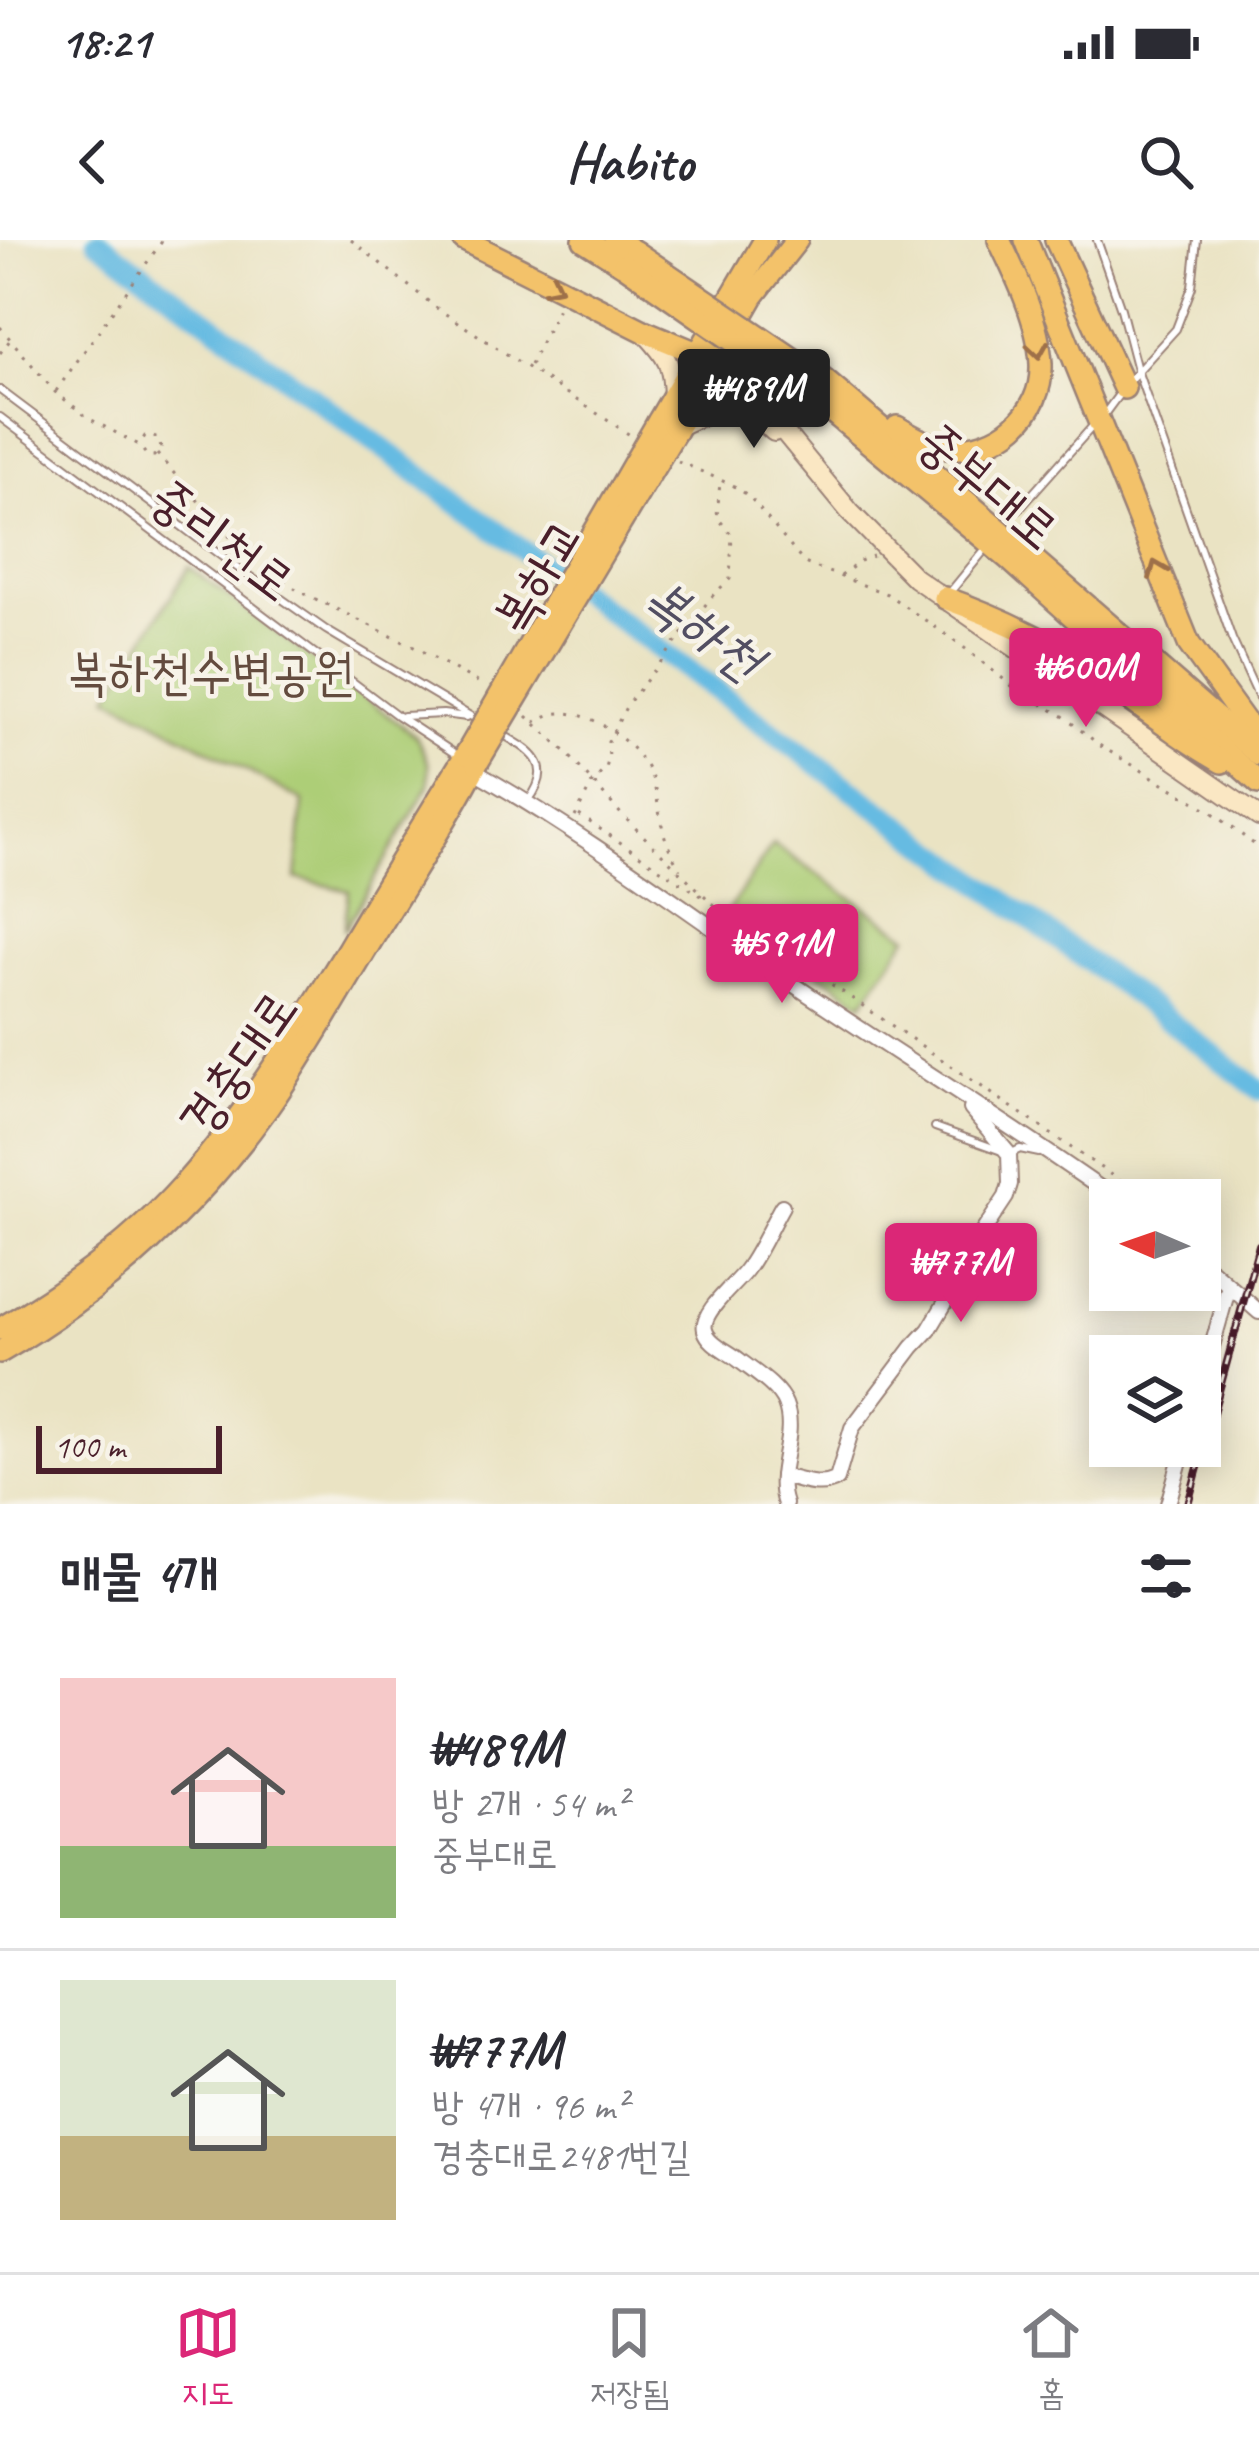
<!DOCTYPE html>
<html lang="ko">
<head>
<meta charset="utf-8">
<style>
	:root { --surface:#fff; --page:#f2f2f3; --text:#2b2b33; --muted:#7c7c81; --line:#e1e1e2; --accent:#db2777 }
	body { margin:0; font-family:Caveat,"Poor Story",sans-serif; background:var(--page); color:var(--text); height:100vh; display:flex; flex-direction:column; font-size:45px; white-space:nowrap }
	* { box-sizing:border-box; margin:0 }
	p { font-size:39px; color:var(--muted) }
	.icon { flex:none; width:66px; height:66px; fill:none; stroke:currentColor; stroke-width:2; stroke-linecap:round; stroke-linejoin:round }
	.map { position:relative; height:1264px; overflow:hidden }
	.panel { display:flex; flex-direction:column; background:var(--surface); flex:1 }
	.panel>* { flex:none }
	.needle { width:78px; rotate:272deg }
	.tools { position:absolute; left:1089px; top:939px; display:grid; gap:24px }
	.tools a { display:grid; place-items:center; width:132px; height:132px; border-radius:0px; background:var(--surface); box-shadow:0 6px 30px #0003; font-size:60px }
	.scale { position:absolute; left:36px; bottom:30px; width:186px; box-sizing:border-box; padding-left:12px; border:6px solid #4a1f2b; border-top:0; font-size:33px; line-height:42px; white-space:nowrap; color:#4a1f2b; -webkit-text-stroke:9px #f7f3e8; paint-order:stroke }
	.price { position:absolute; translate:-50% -102px; padding:0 27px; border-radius:12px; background:var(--accent); color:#fff; font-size:39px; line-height:78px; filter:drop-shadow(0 3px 6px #0008) }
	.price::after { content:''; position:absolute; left:50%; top:72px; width:36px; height:27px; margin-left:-18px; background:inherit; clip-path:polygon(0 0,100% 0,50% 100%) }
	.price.on { background:#222; color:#fff }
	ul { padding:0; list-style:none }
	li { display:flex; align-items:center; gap:36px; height:300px; padding:0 60px }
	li+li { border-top:3px solid var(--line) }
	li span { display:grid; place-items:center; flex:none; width:336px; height:240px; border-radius:0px; color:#555 }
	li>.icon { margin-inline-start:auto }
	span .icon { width:144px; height:144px; fill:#fffc; stroke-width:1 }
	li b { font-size:51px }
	h2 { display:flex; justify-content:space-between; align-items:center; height:144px; padding:0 60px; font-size:51px }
	.status { display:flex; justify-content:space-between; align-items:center; height:84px; padding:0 60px; background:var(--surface); direction:ltr }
	.status svg { height:33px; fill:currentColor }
	header { display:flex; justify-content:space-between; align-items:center; height:156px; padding:0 60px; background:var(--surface); font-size:54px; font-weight:700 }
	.dock { display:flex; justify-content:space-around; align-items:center; height:168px; border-top:3px solid var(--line); background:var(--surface); font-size:33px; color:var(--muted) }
	.dock a { display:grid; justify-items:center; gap:6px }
	.dock .on { color:var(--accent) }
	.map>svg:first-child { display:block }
</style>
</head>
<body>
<div class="status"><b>18:21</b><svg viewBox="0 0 49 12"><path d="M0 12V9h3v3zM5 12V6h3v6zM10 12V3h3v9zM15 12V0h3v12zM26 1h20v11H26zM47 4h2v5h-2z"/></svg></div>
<header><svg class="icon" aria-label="back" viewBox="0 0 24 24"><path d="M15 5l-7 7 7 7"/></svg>Habito<svg class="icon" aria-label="search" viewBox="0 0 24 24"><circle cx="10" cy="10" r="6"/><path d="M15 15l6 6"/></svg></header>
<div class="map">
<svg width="1259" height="1264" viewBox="0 0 1259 1264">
	<rect width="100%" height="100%" fill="#f7f3e8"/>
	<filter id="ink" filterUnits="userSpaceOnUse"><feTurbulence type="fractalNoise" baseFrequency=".00833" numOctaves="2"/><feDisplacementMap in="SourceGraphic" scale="24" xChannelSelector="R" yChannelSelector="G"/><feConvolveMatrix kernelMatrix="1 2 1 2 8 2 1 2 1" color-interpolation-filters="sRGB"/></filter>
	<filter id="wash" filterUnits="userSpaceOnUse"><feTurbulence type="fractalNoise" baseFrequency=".004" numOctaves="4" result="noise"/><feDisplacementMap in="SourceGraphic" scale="48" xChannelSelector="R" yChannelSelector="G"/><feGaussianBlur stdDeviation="2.7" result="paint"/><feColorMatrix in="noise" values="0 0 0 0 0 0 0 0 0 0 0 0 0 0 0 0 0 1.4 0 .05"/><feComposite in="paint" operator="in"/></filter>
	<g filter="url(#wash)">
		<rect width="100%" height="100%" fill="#eae3c3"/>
		<g fill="#adce77" stroke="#7c7651" stroke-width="3">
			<polygon points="189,327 416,496 429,524 429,545 344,691 349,651 296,638 303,561 109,456"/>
			<polygon points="773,604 908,696 863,763 728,671"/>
		</g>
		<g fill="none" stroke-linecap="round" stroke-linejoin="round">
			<polyline stroke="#66bbe2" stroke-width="21" points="97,0 1159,773 1259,850"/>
		</g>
	</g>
	<g filter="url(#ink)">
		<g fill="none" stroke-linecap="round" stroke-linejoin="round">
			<defs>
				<g id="lane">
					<polyline points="1097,0 1121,69 1137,130 1232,399 1259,458"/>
					<polyline points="1128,142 1176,89 1192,47 1197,0"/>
					<polyline points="0,150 228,321 326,390 472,477"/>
					<polyline points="1106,172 1120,153"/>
					<polyline points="0,177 398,476 460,517"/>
					<polyline points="1019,269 1091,188"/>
					<polyline points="947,356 983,312"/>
					<polyline points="403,476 443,474 467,477"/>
					<path d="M500,493C532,511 556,525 528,561"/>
					<polyline points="935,887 999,910"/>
					<polyline points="1012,913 1020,909 1039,913"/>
				</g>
				<g id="street">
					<path d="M474,531C583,593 684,669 787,740C897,815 1009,883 1117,960"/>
					<path d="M782,966C770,987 760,1011 746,1030C736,1044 700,1072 705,1090C709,1104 728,1111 739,1120C754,1132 778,1146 785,1164C798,1197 773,1231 785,1264"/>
					<polyline points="1200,1020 1259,1072"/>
					<polyline points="1200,1149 1229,1046"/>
					<path d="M782,1236C800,1240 820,1249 837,1239L852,1188L913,1107L929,1090L957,1043L972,1008L1006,957L1010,944L1009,914L971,869"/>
					<polyline points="1168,1264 1184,1206"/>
				</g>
				<g id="secondary">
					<path d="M647,95C668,118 672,125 673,156"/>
					<polyline points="704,116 727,130 753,154 850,272 915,338 1259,577"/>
					<path d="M679,186C717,168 741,161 774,192"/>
				</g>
				<g id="primary">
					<polyline points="464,0 644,91 697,113"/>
					<polyline points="584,0 624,25"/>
					<polyline points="615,0 635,12"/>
					<polyline points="1026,0 1189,404 1259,501"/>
					<polyline points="1056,0 1124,148"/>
					<path d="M824,140C970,263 1114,390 1259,515"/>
					<polyline points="814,157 1009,319 1259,543"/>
					<polyline points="658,182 765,0"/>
					<path d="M897,187C913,197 929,206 949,208C998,211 1043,175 1041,124C1039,82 1017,37 999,0"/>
					<polyline points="675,192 753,56 797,0"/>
					<path d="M945,358C987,373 1027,390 1066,414C1119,448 1167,491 1222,522"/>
					<path d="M0,1089C67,1050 134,1001 186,942C250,870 298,790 348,709C387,643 427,578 467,513"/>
					<path d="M0,1112C107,1050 196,967 268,867C307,812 339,753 374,696C408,639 446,583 477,523"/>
				</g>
			</defs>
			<use href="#lane" stroke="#9a8177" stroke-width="10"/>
			<use href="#street" stroke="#9a8177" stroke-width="18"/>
			<use href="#secondary" stroke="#9a8177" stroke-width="22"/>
			<use href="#primary" stroke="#9a8177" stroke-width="26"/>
			<g stroke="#9a8177" stroke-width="3" stroke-dasharray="3 9" stroke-linecap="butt">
				<polyline points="351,0 438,69 633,197"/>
				<polyline points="0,87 55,152 90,179 139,205 147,216 154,216 161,208 158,198 151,195 145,196 139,205"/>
				<polyline points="0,113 10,100"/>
				<polyline points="530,125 560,64"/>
				<polyline points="56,151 163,0"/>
				<polyline points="157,214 238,306 297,350 414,407 485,446"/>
				<polyline points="678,221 734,246 749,256 804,323 887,354 957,402 1017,450 1063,476 1102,507 1209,570 1259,608"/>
				<polyline points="841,336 860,321 873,316"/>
				<polyline points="527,476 565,511 622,575 712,663 1123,943 1139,960"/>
				<path d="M535,482C541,479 547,475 553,474C589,466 640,505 652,538C657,553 658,569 662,585C665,601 672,615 680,629"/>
				<polyline points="579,575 706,659"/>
				<polyline points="575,577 592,543 606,528 609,518 608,502 627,465 714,354 730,339 732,295 717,277 720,242"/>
			</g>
			<use href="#lane" stroke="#fff" stroke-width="6"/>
			<use href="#street" stroke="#fff" stroke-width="14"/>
			<use href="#secondary" stroke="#fae7c3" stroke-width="18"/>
			<use href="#primary" stroke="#f3c26a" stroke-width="21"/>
			<defs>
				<polyline id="rail" points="1188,1264 1259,1005"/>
			</defs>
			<use href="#rail" stroke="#4a1f2b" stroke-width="8"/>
			<use href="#rail" stroke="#f7f3e8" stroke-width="3" stroke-dasharray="9" stroke-linecap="butt"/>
			<defs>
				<g id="primary-bridge">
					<polyline points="635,12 824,140"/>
					<polyline points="624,25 814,157"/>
					<polyline points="467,513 658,182"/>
					<polyline points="477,523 675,192"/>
				</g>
			</defs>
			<use href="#primary-bridge" stroke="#9a8177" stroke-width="26" stroke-linecap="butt"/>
			<use href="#primary-bridge" stroke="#f3c26a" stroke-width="21"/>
		</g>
		<defs><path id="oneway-chevron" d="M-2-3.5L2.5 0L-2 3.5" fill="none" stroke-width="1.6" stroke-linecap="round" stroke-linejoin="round" transform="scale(3)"/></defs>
		<g stroke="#9e704a">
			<use href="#oneway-chevron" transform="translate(554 46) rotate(27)"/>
			<use href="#oneway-chevron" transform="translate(1038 110) rotate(81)"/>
			<use href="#oneway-chevron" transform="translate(1157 329) rotate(-112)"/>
		</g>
	</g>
	<g text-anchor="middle" stroke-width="9" stroke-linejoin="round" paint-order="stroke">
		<g font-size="51" fill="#4a1f2b" stroke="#f7f3e8">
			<text transform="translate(989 245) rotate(40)" y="18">중부대로</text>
			<text transform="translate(223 299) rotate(37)" y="18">중리천로</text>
			<text transform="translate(537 335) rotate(-59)" y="18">복하교</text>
			<text transform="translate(237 823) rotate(-55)" y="18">경충대로</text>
		</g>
		<g font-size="51" fill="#634b3e" stroke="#f7f3e8">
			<text x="211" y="449">복하천수변공원</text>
		</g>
		<g font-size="54" font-style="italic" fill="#524e62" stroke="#f7f3e8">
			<text transform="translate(704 388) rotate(36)" y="19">복하천</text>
		</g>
	</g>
</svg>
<div class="tools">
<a><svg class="needle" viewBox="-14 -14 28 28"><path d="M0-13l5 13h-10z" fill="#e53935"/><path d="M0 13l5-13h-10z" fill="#7c7c81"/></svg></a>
<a><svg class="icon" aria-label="layers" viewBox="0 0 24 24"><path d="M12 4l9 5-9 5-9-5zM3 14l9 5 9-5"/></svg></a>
</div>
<div class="scale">100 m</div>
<b class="price on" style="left:754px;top:211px">₩489M</b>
<b class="price" style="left:1086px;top:490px">₩600M</b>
<b class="price" style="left:782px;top:766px">₩591M</b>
<b class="price" style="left:961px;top:1085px">₩777M</b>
</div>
<section class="panel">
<h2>매물 4개<svg class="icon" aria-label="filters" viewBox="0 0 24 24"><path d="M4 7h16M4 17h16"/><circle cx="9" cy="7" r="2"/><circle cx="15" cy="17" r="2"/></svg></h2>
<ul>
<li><span style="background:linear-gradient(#f6c9c9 70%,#8fb573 0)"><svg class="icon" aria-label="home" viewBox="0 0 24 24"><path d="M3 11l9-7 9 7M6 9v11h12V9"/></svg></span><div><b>₩489M</b><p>방 2개 · 54 m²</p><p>중부대로</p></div></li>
<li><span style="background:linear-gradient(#dfe7d0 65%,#c2b280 0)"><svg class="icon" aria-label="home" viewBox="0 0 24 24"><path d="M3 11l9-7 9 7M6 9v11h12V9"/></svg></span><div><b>₩777M</b><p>방 4개 · 96 m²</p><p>경충대로2481번길</p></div></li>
</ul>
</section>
<nav class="dock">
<a class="on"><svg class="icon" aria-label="map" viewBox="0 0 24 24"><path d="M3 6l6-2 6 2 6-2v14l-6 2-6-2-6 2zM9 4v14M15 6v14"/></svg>지도</a>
<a><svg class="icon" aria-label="saved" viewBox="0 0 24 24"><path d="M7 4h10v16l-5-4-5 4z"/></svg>저장됨</a>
<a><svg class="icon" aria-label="home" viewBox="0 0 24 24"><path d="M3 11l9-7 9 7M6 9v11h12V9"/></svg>홈</a>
</nav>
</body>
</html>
